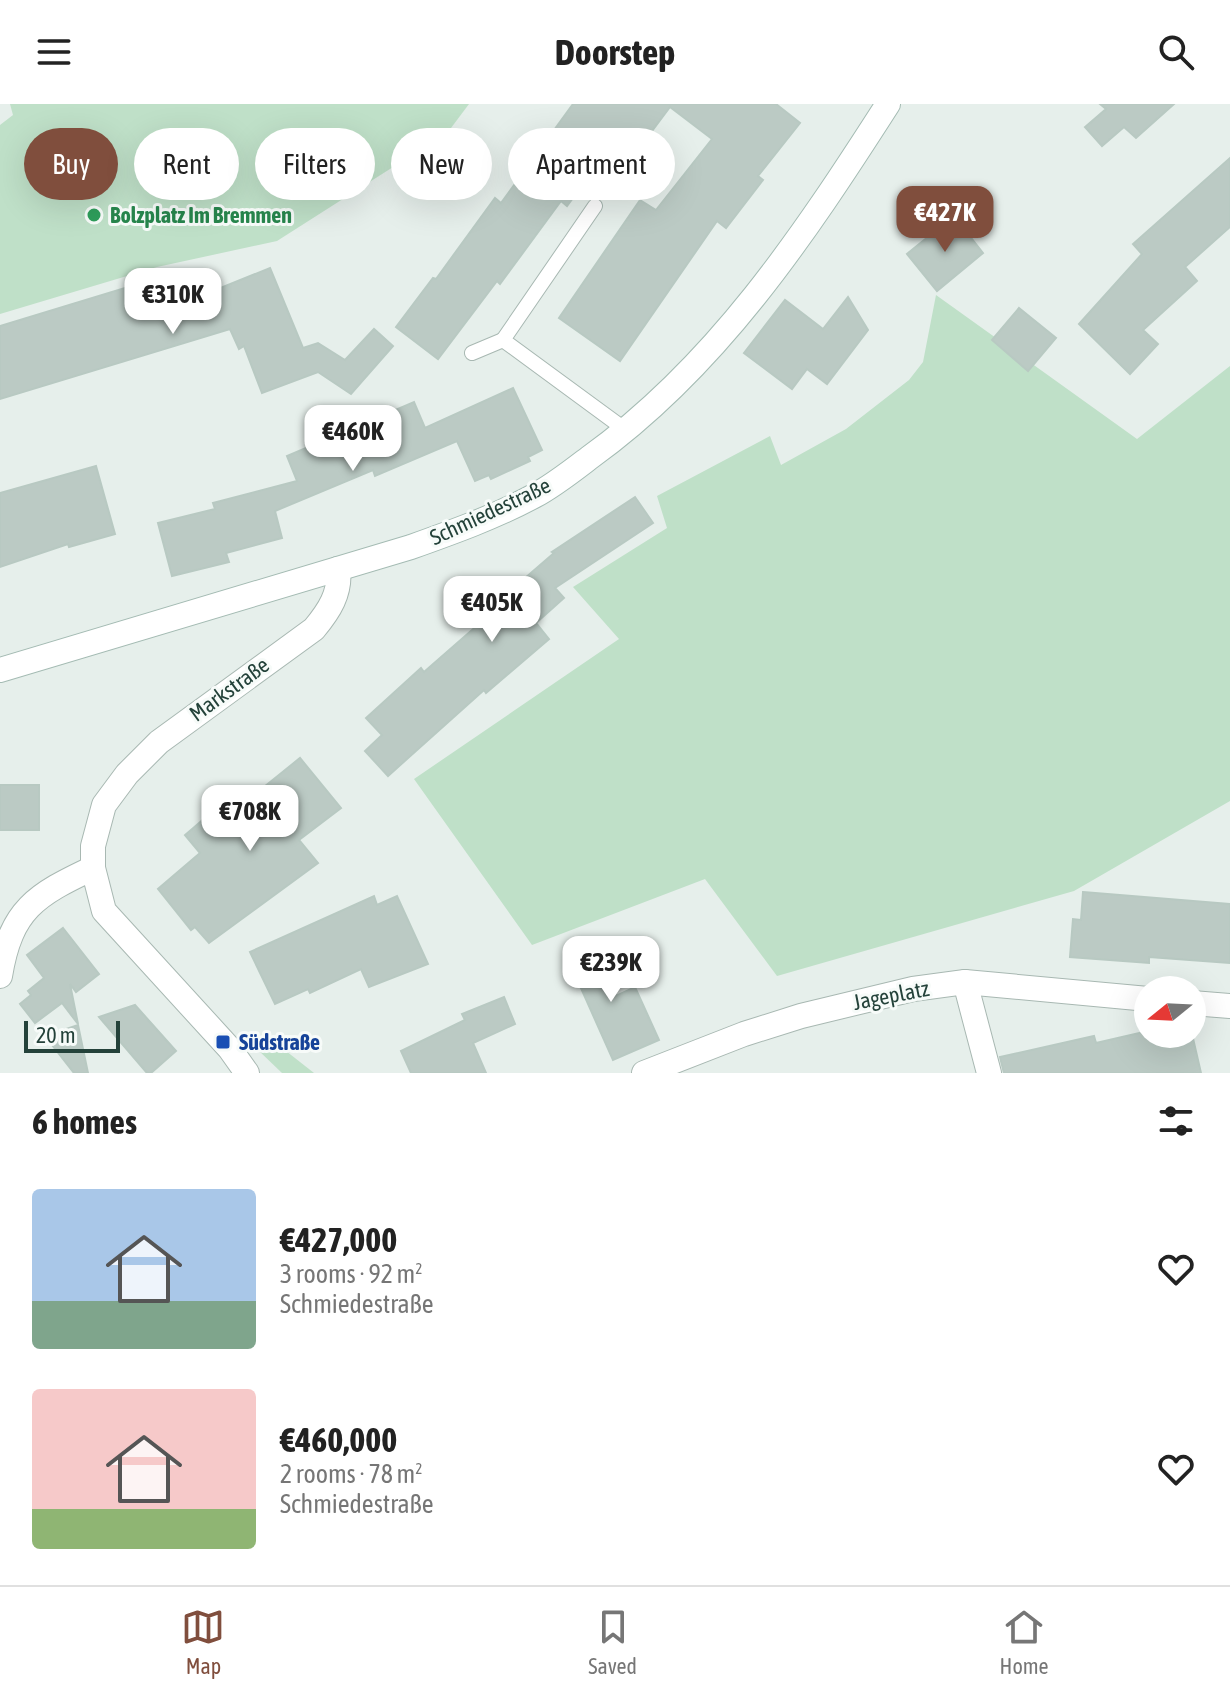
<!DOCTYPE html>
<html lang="en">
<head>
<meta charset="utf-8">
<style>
	:root { --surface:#fff; --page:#f6f6f6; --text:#222; --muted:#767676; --line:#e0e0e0; --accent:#804e3d }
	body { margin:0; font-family:"Asap Condensed",sans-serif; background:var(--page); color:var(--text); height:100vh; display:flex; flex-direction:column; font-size:30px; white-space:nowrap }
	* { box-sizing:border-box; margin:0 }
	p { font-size:26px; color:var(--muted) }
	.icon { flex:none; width:44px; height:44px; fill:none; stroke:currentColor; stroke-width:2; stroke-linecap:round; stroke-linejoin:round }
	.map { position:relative; height:969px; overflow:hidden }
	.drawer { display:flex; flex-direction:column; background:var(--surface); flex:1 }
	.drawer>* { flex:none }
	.top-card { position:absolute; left:24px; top:24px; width:800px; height:72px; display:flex; gap:16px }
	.needle { width:52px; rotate:252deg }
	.controls { position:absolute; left:1134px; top:872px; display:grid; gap:16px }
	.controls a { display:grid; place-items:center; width:72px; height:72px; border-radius:50%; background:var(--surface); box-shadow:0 8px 32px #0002; font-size:40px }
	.scale { position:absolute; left:24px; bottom:20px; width:96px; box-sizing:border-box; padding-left:8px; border:4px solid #24423a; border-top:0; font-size:22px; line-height:28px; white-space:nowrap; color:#24423a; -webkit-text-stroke:6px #f7fbf9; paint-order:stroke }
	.price { position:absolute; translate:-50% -68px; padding:0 18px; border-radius:16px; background:#fff; color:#222; font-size:26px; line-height:52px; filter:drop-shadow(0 2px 4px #0008) }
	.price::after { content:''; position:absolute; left:50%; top:48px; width:24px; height:18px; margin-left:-12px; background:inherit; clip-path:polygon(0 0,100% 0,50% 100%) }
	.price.on { background:var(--accent); color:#fff }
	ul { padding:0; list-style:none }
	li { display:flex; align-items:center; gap:24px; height:200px; padding:0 32px }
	li span { display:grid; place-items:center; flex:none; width:224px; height:160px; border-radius:8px; color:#555 }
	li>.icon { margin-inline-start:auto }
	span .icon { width:96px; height:96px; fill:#fffc; stroke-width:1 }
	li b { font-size:34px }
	h2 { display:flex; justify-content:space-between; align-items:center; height:96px; padding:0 32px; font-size:34px }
	.tag { padding:0 28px; border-radius:36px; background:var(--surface); box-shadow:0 8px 32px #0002; font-size:28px; line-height:72px }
	.tag.on { background:var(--accent); color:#fff }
	header { display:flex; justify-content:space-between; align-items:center; height:104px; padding:0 32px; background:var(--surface); font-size:36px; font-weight:700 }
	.tabs { display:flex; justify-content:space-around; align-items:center; height:112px; border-top:2px solid var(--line); background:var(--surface); font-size:22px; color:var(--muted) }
	.tabs a { display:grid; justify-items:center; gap:4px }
	.tabs .on { color:var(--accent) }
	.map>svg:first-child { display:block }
</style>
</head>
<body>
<header><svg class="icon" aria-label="menu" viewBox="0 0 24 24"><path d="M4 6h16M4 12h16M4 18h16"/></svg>Doorstep<svg class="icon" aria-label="search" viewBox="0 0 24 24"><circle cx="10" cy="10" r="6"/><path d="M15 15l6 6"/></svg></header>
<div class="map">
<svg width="1230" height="969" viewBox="0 0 1230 969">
	<rect width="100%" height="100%" fill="#e6efeb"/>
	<g fill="#bfe0c8">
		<polygon points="10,0 469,0 448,28 277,137 157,163 0,210 0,21 13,11"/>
		<polygon points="936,191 1137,335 1230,262 1230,697 1074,787 777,872 705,775 532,841 414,675 619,535 573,483 667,424 657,392 770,332 781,361 846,325 909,276 923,258"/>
		<polygon points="272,936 314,969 282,969 257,945"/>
	</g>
	<g fill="#bbcac4" stroke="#b8c9c2" stroke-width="2">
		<polygon points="573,0 776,0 800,19 758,72 763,76 726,124 717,117 620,257 559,214 640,96 656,106 712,35 670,3 637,47 618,33 567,102 561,97 500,180 497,177 438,255 396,223 433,174 436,175 495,94 501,99"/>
		<polygon points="1100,0 1174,0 1136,34 1124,23 1102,42 1085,23 1106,5"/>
		<polygon points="1230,54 1230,123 1185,163 1197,177 1143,226 1158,240 1130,270 1079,220 1142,150 1133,140"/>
		<polygon points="954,112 983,149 937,187 907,150"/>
		<polygon points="270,164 303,244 318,239 345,256 374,225 393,242 351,290 318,268 262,289 244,242 239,245 230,225 0,295 0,222 171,170 181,200"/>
		<polygon points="848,193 868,226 827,280 807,265 792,285 744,249 785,196 823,225"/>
		<polygon points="1019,204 1056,234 1028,267 992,236"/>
		<polygon points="513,284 542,346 528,353 530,357 491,375 489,371 475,377 457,337 375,372 373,366 275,407 282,434 226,449 229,458 172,472 158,419 215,405 213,399 297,377 287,352 414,298 425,324"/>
		<polygon points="96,362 115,430 69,443 68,440 0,463 0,389"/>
		<polygon points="635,393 653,419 555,484 564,494 536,519 549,535 486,589 484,586 388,672 365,647 382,631 366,614 421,564 424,568 512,491 509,488 554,449 552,448"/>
		<polygon points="300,654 341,704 299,736 318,759 209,839 195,823 191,826 158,785 200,749 185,731 205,714 213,724"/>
		<rect x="0" y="681" width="39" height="45"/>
		<polygon points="1083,788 1230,800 1230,859 1149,853 1149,859 1070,853 1073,815 1081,816"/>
		<polygon points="374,792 377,801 397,792 428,860 369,883 361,865 310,889 308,885 275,900 250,848"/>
		<polygon points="63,824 99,870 76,888 70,880 78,920 62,899 35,919 20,900 31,891 28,887 44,874 27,851"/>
		<polygon points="588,834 616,892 635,883 659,936 613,956 564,846"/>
		<polygon points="504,893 515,920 473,939 486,969 411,969 401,947 465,916 462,910"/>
		<polygon points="135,901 176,947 151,969 147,969 99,913"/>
		<polygon points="78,921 88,969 74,969 45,932"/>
		<polygon points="1148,927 1148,930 1192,930 1201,969 1004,969 1000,953 1094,932 1096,939"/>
	</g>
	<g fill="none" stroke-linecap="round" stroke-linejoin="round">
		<defs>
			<g id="lane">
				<polyline points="595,102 503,236 627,327"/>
				<polyline points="472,249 503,236"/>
			</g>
			<g id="street">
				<path d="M0,872C11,805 36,791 93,764"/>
				<polyline points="965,878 989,969"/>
				<polyline points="1192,899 1230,902"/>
				<path d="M247,969L230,945L104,807L93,764V742L104,701L127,670L159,638L314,525C329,507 341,489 338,465"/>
				<polyline points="644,969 744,930 801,912 913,885 965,878 1148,895"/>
			</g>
			<path id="secondary" d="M0,566L411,443C453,428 495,413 534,392C553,382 572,367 589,354C717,262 804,131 888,0"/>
		</defs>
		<use href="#lane" stroke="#a8b8b2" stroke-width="16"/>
		<use href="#street" stroke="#a8b8b2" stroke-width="26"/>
		<use href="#secondary" stroke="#a4bbb3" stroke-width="26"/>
		<use href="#lane" stroke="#fff" stroke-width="14"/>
		<use href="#street" stroke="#fff" stroke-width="24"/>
		<use href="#secondary" stroke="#fff" stroke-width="24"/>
	</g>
	<circle fill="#2e9e5b" stroke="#f7fbf9" stroke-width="3" cx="94" cy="111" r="8"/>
	<rect fill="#1a4fb4" stroke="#f7fbf9" stroke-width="3" x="215" y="930" width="16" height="16" rx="4"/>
	<g text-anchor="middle" stroke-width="6" stroke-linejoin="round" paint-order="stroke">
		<g font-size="22" font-weight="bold" fill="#27864d" stroke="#f7fbf9" text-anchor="start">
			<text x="110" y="119">Bolzplatz Im Bremmen</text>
		</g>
		<g font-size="22" fill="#24423a" stroke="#f7fbf9">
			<text transform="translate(490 407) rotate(-25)" y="8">Schmiedestraße</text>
			<text transform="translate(229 585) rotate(-36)" y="8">Markstraße</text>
			<text transform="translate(891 891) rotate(-11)" y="8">Jageplatz</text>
		</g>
		<g font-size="22" font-weight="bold" fill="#164399" stroke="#f7fbf9" text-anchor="start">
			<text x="239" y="946">Südstraße</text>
		</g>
	</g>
</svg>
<div class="controls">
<a><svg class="needle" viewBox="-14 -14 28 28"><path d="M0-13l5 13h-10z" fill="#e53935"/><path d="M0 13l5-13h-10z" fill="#767676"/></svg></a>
</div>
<div class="scale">20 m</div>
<b class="price on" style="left:945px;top:150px">€427K</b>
<b class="price" style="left:173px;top:232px">€310K</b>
<b class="price" style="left:353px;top:369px">€460K</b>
<b class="price" style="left:492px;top:540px">€405K</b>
<b class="price" style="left:250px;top:749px">€708K</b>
<b class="price" style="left:611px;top:900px">€239K</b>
<div class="top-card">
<a class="tag on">Buy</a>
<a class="tag">Rent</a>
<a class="tag">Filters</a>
<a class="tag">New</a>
<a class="tag">Apartment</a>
</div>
</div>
<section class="drawer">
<h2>6 homes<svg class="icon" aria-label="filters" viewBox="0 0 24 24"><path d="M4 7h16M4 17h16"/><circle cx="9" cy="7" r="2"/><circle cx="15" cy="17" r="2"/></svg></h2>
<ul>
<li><span style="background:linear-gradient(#a9c7e8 70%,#7fa58c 0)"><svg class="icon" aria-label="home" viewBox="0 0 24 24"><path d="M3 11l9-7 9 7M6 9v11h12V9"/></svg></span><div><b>€427,000</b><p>3 rooms · 92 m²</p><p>Schmiedestraße</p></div><svg class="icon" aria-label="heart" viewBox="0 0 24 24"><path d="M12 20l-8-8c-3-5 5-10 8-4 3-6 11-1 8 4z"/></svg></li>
<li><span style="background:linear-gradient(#f6c9c9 75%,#8fb573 0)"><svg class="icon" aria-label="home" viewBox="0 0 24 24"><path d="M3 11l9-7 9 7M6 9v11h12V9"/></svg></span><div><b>€460,000</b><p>2 rooms · 78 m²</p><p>Schmiedestraße</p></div><svg class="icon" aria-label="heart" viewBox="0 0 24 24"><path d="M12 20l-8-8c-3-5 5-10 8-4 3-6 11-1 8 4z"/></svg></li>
</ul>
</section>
<nav class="tabs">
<a class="on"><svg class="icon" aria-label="map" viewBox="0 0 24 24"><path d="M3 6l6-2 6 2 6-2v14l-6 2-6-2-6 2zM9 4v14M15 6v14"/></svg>Map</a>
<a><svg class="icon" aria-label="saved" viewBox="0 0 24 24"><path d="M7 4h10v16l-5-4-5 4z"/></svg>Saved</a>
<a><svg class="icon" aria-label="home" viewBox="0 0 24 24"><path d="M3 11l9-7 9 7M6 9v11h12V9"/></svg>Home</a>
</nav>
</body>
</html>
